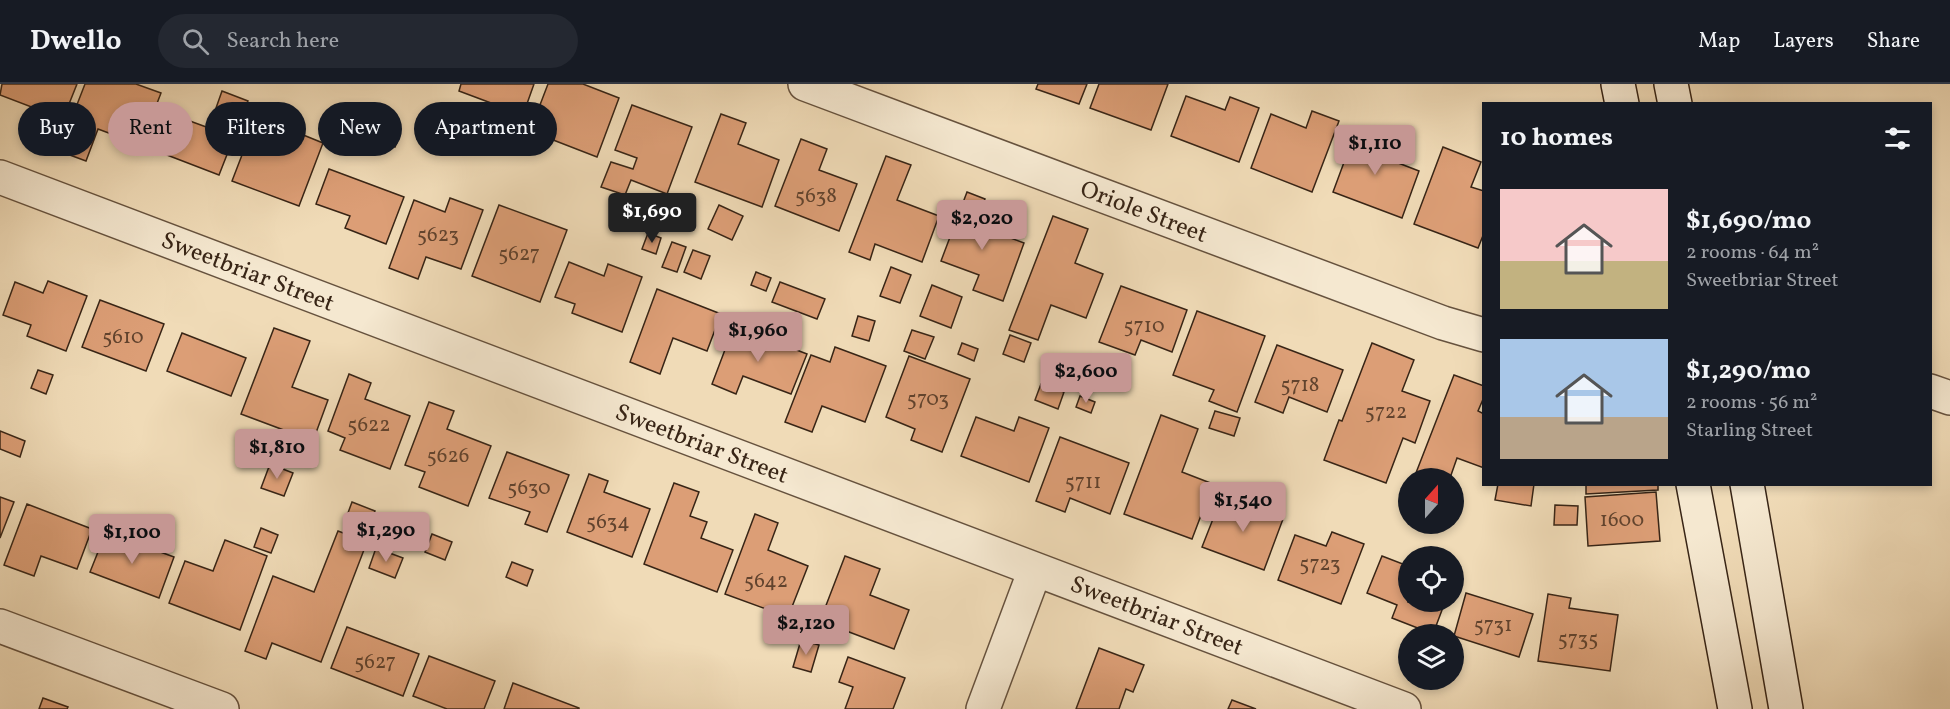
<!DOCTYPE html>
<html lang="en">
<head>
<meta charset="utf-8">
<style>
	:root { --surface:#171b24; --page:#242831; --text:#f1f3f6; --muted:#9ea1a6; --line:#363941; --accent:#c59692 }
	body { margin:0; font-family:Vollkorn,serif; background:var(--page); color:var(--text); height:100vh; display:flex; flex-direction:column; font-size:22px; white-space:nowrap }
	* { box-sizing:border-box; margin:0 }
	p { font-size:20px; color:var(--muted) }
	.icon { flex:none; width:33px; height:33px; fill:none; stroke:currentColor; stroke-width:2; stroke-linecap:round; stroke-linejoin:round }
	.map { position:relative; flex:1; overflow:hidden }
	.drawer { position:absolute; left:1482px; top:18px; width:450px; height:384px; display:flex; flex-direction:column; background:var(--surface); border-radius:0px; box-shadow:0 3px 9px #0003 }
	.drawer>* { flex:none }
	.hud { position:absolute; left:18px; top:18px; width:570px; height:54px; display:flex; gap:12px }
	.needle { width:39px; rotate:21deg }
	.fabs { position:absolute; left:1398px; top:384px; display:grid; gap:12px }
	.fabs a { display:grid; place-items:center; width:66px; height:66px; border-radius:50%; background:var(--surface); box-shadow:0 3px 9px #0003; font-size:30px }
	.price { position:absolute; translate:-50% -51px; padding:0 14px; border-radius:6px; background:var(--accent); color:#111; font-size:20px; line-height:39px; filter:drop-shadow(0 2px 3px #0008) }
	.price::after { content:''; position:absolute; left:50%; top:36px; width:18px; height:14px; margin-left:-9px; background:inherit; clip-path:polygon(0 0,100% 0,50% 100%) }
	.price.selected { background:#222; color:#fff }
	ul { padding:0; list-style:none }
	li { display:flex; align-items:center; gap:18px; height:150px; padding:0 18px }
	li span { display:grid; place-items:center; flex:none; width:168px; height:120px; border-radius:0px; color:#555 }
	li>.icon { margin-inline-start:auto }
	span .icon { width:72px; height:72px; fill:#fffc; stroke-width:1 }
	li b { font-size:26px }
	h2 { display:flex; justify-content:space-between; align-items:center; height:72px; padding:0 18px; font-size:26px }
	.tag { padding:0 21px; border-radius:27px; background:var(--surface); box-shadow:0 3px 9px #0003; font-size:21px; line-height:54px }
	.tag.selected { background:var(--accent); color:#111 }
	header { display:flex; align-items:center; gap:36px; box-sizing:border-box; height:84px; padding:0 30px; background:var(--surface); border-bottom:2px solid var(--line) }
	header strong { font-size:28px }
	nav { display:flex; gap:33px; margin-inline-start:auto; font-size:21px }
	.search { width:420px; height:54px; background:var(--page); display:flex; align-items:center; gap:15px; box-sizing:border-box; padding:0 21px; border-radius:33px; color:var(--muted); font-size:22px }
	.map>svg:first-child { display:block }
</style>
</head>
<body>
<header>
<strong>Dwello</strong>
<div class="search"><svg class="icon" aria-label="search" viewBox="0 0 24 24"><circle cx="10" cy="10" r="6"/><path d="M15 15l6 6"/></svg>Search here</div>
<nav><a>Map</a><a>Layers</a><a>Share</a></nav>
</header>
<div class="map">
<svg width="1950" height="625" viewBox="0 0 1950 625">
	<rect width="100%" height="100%" fill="#f0dbb7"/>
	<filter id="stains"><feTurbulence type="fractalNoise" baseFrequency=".00333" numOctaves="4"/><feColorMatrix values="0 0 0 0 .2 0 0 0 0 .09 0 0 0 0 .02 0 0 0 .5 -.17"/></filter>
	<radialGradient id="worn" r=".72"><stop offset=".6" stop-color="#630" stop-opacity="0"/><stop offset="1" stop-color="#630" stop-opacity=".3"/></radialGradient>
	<g fill="#dc9e76" stroke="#382516" stroke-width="1.5">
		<polygon points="2,0 77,0 63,35 0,11"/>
		<polygon points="85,0 136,0 161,9 141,61 98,45 86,77 59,67"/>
		<polygon points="461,0 534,0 523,31 459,7"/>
		<polygon points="548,0 583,0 619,14 597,73 530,47"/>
		<polygon points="1038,0 1087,0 1079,20 1036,5"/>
		<polygon points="1099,0 1168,0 1151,46 1090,24"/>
		<polygon points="222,7 248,17 219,91 154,66 168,29 209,44"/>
		<polygon points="1186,12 1225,26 1230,13 1259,24 1239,78 1171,52"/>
		<polygon points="632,21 692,43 667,110 631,96 625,111 601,103 611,78 633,85 637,74 615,66"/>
		<polygon points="1312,27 1339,37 1312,108 1251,84 1271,30 1306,44"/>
		<polygon points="721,30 746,39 738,60 779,76 762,123 695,98"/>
		<polygon points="495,34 514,41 503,71 484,63"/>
		<polygon points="365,38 400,51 395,63 361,50"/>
		<polygon points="291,46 323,59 299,122 232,97 247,58 261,63 266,49 287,57"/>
		<polygon points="1356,46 1393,60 1388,75 1419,87 1402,134 1333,108"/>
		<polygon points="801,55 827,65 819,86 857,100 839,147 775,122"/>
		<polygon points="1443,63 1481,78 1471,103 1484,107 1484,149 1478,164 1414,140"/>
		<polygon points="886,72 911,81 897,116 939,132 922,178 875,160 870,176 849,168"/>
		<polygon points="329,85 404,113 386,160 345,144 350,132 316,120"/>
		<polygon points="967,108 985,115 975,141 1024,159 1003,217 973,206 979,191 941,177"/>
		<polygon points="450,114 483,126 461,185 426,173 418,195 389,184 414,116 445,128"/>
		<polygon points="499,121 567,146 540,218 472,192"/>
		<polygon points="719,121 743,132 732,156 708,145"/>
		<polygon points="654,123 672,131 666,145 648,138"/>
		<polygon points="1053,132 1088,145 1075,179 1103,190 1086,234 1051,221 1038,256 1009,246"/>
		<polygon points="648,149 661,154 656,170 642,165"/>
		<polygon points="672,158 686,163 677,188 662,183"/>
		<polygon points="693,166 710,172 701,195 684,188"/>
		<polygon points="569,178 604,192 608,180 642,193 622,248 572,229 575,220 555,213"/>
		<polygon points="891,183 911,191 900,219 880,212"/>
		<polygon points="756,188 771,194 766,207 751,201"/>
		<polygon points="48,197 87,212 66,267 27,252 31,241 3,231 15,198 43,209"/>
		<polygon points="780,198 825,215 817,235 772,218"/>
		<polygon points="932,201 962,213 951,244 920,232"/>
		<polygon points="1121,202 1187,226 1172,268 1141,256 1135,271 1099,258"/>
		<polygon points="657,205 721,230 707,267 673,254 660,290 630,278"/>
		<polygon points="100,216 164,240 146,287 82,263"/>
		<polygon points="1197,227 1265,252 1237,328 1209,317 1214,306 1173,291"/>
		<polygon points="858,232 875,237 869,257 852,252"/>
		<polygon points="734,242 807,270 791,310 743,292 736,310 712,300"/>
		<polygon points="274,244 310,257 292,303 328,316 313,357 241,330"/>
		<polygon points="912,246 934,253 925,275 904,267"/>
		<polygon points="182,249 246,274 231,312 167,287"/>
		<polygon points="1010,251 1031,259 1024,278 1003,270"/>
		<polygon points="962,259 978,265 974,277 958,270"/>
		<polygon points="1372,259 1414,276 1402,307 1430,317 1415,359 1403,354 1386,399 1324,376 1339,336 1342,337"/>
		<polygon points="1277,261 1343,286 1327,328 1289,313 1283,329 1255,318"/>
		<polygon points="835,263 886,282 865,338 822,322 812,348 785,338 811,271 830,278"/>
		<polygon points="909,272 970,295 942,368 911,356 915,345 886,333"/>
		<polygon points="38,286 53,291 46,310 31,304"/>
		<polygon points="349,290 371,299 365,315 410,332 390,385 340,366 345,354 328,347"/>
		<polygon points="1454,291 1484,302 1484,313 1478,327 1484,330 1484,384 1457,374 1450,394 1414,394"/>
		<polygon points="1041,300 1064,308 1058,325 1035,316"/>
		<polygon points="1080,312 1095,318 1091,329 1076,323"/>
		<polygon points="429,318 454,327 447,345 491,362 468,422 419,403 425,388 405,381"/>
		<polygon points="1215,327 1240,334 1234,352 1209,344"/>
		<polygon points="1161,331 1198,345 1182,388 1213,400 1192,455 1124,430"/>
		<polygon points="976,333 1014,347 1019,333 1049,344 1029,398 961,372"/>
		<polygon points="0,347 25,357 20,373 0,365"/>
		<polygon points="1060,353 1129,379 1110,430 1070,414 1065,428 1036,417"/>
		<polygon points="507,368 569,391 547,448 525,440 530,428 489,414"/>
		<polygon points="270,380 293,389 284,412 261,404"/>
		<polygon points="589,390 608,397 604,408 650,425 632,473 567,448"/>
		<polygon points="674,399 699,408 690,432 707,438 701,454 733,466 717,508 644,480"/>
		<polygon points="1498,400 1534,400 1531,422 1495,416"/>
		<polygon points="1586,400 1658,400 1658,406 1586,410"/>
		<polygon points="1656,408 1660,457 1588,462 1585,413"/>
		<polygon points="1222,412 1283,435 1264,486 1202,463"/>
		<polygon points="0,413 14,418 0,454"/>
		<polygon points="352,418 375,427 368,446 345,437"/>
		<polygon points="27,420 92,445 77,485 41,472 34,492 4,481"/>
		<polygon points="1555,421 1578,422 1577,441 1554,441"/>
		<polygon points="755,430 778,439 768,466 808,482 788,533 725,510"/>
		<polygon points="261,444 278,451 271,469 254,463"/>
		<polygon points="338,447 367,458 321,578 272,559 266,575 245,567 273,492 314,508"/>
		<polygon points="106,448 174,473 159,514 90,488"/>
		<polygon points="1332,448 1364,460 1341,520 1278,496 1295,451 1326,462"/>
		<polygon points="432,450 452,458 445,476 425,468"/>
		<polygon points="225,456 267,472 240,546 169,519 185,477 213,487"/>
		<polygon points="376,464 403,474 395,494 369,484"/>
		<polygon points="845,472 880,485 870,511 909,526 894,565 820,537"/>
		<polygon points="1382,472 1408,482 1408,518 1445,518 1433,550 1392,534 1397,521 1367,509"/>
		<polygon points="512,478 533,486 527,502 506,493"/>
		<polygon points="1466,509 1533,530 1519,573 1454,552"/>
		<polygon points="1548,510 1571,514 1569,524 1618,531 1610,587 1538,577"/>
		<polygon points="347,543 419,570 403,612 331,584"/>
		<polygon points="801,556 819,561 811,588 793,583"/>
		<polygon points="1099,564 1144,581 1133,608 1126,605 1119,625 1076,625"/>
		<polygon points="429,572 495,597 484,625 447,625 413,612"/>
		<polygon points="848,573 905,594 893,625 845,625 853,603 839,598"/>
		<polygon points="513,599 579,624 579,625 504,625"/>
		<polygon points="43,614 68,623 67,625 39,625"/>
		<polygon points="1232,616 1256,625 1228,625"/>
	</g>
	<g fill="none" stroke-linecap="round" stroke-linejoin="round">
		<defs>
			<g id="minor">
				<polyline points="805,0 1443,239 1484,251"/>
				<polyline points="0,93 1404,625"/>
				<polyline points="1930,307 1950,314"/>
				<polyline points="0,542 222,625"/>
				<polyline points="983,625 1035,486"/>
			</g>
			<g id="secondary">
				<polyline points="1618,0 1622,20"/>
				<polyline points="1671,0 1675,20"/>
				<polyline points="1693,400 1735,625"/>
				<polyline points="1747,400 1786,625"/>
			</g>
		</defs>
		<use href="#minor" stroke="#66523e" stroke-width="36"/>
		<use href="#secondary" stroke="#382516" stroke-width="36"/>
		<use href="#minor" stroke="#f5e8d0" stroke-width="33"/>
		<use href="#secondary" stroke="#f5e8d0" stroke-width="33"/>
	</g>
	<g text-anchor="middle" stroke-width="6" stroke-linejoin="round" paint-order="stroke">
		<g font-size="21" fill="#61432e">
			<text x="816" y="118">5638</text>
			<text x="438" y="157">5623</text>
			<text x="519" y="176">5627</text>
			<text x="1144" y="248">5710</text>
			<text x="123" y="259">5610</text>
			<text x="1300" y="307">5718</text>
			<text x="928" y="321">5703</text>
			<text x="1386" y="334">5722</text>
			<text x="369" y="347">5622</text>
			<text x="448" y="378">5626</text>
			<text x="1083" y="404">5711</text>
			<text x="529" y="410">5630</text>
			<text x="1622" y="442">1600</text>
			<text x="608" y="444">5634</text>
			<text x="1320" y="486">5723</text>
			<text x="766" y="503">5642</text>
			<text x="1493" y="547">5731</text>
			<text x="1578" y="561">5735</text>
			<text x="375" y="584">5627</text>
		</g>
		<g font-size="24" fill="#382516" stroke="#f5e8d0">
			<text transform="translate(1144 127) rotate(21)" y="8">Oriole Street</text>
			<text transform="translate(248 187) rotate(21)" y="8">Sweetbriar Street</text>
			<text transform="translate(702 359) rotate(21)" y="8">Sweetbriar Street</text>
			<text transform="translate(1157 531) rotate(21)" y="8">Sweetbriar Street</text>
		</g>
	</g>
	<rect width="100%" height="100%" filter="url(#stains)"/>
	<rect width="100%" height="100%" fill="url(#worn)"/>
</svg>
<div class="fabs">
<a><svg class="needle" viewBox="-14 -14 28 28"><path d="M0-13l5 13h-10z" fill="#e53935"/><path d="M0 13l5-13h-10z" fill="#9ea1a6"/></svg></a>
<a><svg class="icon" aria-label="locate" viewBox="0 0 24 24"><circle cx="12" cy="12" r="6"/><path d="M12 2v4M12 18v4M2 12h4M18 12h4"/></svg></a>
<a><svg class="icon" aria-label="layers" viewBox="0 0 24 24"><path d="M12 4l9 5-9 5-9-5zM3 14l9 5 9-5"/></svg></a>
</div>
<b class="price" style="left:1375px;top:92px">$1,110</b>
<b class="price selected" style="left:652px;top:160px">$1,690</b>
<b class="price" style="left:982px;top:167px">$2,020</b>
<b class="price" style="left:758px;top:279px">$1,960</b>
<b class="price" style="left:1086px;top:320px">$2,600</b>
<b class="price" style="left:277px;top:396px">$1,810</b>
<b class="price" style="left:1243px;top:449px">$1,540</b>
<b class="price" style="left:386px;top:479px">$1,290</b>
<b class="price" style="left:132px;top:481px">$1,100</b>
<b class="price" style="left:806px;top:572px">$2,120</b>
<div class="hud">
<a class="tag">Buy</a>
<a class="tag selected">Rent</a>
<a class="tag">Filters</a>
<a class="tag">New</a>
<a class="tag">Apartment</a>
</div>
<section class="drawer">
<h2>10 homes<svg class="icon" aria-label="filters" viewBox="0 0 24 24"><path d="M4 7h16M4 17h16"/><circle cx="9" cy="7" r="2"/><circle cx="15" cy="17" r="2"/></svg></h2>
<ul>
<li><span style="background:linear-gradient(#f6c9c9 60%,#c2b280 0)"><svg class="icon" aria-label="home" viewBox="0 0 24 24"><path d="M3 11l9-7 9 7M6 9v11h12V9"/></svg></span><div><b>$1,690/mo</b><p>2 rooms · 64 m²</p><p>Sweetbriar Street</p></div></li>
<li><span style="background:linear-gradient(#a9c7e8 65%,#b9a48a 0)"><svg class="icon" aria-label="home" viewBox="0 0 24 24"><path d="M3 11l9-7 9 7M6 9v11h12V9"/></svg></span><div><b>$1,290/mo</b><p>2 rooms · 56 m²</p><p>Starling Street</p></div></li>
</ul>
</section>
</div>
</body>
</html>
